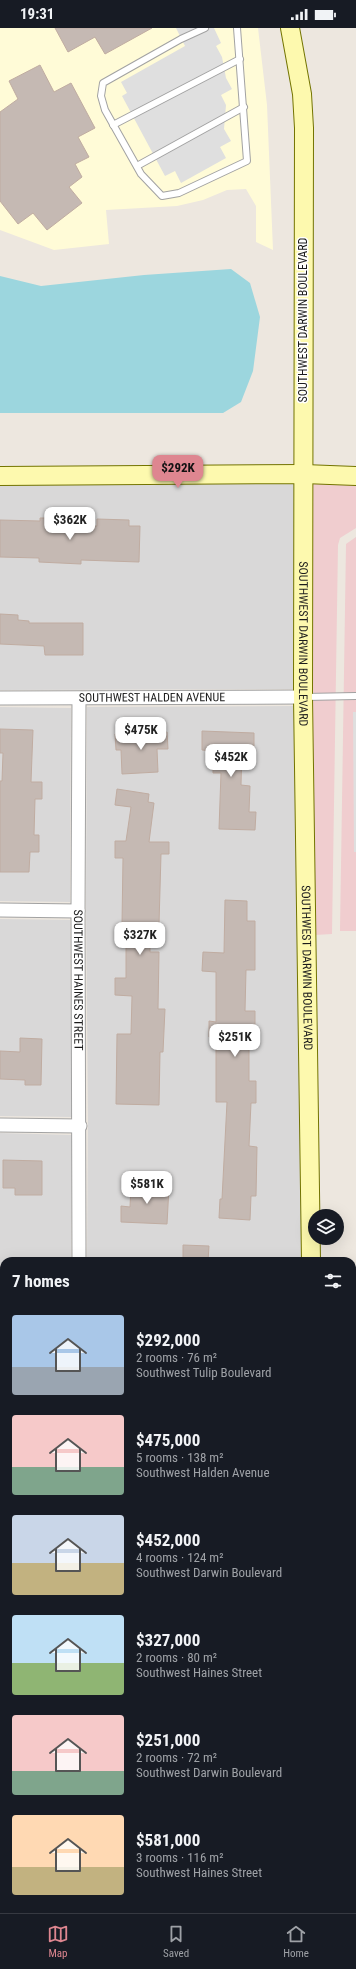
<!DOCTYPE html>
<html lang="en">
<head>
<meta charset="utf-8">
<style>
	:root { --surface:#171b24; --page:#20242c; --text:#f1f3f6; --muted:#9ea1a6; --line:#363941; --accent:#de8690 }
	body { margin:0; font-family:"Roboto Condensed",sans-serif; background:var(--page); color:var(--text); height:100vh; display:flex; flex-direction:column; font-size:15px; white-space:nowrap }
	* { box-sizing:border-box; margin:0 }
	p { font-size:13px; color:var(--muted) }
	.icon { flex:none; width:22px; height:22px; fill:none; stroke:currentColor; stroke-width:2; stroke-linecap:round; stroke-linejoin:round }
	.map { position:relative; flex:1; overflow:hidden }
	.details { position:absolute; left:0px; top:1229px; width:356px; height:656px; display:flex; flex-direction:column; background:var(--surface); border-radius:12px 12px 0 0; box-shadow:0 4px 16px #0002 }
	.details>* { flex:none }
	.tools { position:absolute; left:308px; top:1181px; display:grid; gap:8px }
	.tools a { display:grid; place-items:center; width:36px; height:36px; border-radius:50%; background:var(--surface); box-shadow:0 4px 16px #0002; font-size:20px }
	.price { position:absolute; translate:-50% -34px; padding:0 9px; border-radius:8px; background:#fff; color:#222; font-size:13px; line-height:26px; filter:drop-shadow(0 1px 2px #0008) }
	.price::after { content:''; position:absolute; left:50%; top:24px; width:12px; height:9px; margin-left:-6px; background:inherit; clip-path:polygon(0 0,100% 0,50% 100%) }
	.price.current { background:var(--accent); color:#111 }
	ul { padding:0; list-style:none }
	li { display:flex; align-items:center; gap:12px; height:100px; padding:0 12px }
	li span { display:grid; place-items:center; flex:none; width:112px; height:80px; border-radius:4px; color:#555 }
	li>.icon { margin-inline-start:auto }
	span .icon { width:48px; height:48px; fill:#fffc; stroke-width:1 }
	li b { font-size:17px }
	h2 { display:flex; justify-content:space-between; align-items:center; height:48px; padding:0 12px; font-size:17px }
	.status { display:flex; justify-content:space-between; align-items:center; height:28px; padding:0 20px; background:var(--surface); direction:ltr }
	.status svg { height:11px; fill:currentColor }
	.menu { display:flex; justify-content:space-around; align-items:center; height:56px; border-top:1px solid var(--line); background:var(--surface); font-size:11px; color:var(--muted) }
	.menu a { display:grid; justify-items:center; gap:2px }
	.menu .current { color:var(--accent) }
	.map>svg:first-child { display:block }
</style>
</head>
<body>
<div class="status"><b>19:31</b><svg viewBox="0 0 49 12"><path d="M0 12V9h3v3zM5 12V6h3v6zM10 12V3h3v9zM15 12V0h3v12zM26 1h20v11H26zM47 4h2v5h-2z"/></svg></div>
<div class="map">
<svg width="356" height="1885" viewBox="0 0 356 1885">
	<rect width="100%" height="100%" fill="#ede7df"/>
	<g fill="#d9d8d8">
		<polygon points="296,454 295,661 0,662 0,457"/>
		<polygon points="295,678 303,1233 87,1233 88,1090 86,874 87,679"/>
		<polygon points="0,679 71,680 70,874 0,873"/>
		<polygon points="0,891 70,892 72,1089 0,1088"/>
		<polygon points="0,1105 72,1107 71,1233 4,1233 4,1304 0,1304"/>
		<rect x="0" y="1321" width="4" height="238"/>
		<rect x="352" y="1362" width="4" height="113"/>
		<polygon points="352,1515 356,1515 356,1885 319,1885 319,1881 352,1881"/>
		<rect x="0" y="1576" width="4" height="198"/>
		<polygon points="0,1792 4,1792 4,1881 303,1881 303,1885 0,1885"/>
	</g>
	<g fill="#f0cdcf">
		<polygon points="312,454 356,456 356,500 340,510 338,517 332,906 315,907 311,669"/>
		<polygon points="356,509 356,903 340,903 346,516"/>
	</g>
	<polygon fill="#fffbd7" points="0,0 258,0 267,77 273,222 256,214 256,178 246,161 227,162 203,172 177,178 106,182 109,216 54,222 0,202"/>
	<g fill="#dfdfdf">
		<polygon points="176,0 214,0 221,15 216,18 222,29 226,50 232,61 221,67 226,77 224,101 231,113 220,119 226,130 181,155 175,143 165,148 122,68 127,65 121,54 185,18"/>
		<polygon points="353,684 356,684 356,824 354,824"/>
	</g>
	<polygon fill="#9cd6de" points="231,241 250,255 260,289 253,343 241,374 223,385 0,385 0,248 41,258 144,247"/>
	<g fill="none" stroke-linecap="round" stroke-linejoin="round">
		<polyline stroke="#9cd6de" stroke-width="4.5" points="0,1440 4,1440"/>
	</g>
	<g fill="#c5b9b3" stroke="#c0aca1">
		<polygon points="55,0 152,0 105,26 95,9 68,24"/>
		<polygon points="40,37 54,64 71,55 95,100 78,109 89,129 75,136 82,149 69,159 82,175 47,202 33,185 18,196 0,173 0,84 18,71 9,53"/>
		<polygon points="40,490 59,490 59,497 97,498 97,491 129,492 129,498 140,498 139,534 81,532 81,536 39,534 39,530 0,529 0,492 40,493"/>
		<polygon points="0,586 18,587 18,592 29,593 29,595 83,595 83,627 45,627 44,618 0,616"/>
		<polygon points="0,701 33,702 31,754 42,754 42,771 35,771 34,807 39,807 39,824 30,824 29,844 0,844 0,753 2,753 3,725 0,725"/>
		<polygon points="202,703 254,705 254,721 242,720 241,757 250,758 249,784 256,784 255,802 219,801 221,745 213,745 213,723 202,722"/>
		<polygon points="167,704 168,721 157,721 158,744 122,746 121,722 116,722 115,706"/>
		<polygon points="117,761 149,766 148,774 154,775 149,814 169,814 169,826 161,826 159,896 150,895 150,924 159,924 158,981 165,981 163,1024 160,1024 159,1077 116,1076 117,1006 131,1006 132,968 115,967 115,950 126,950 126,911 118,911 118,896 122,896 123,830 115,830 115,813 126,813 131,779 115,777"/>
		<polygon points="225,872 247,873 247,893 255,893 255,942 246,942 245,983 255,983 255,1004 249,1004 249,1053 256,1053 256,1075 251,1075 249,1118 257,1119 256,1168 251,1168 250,1192 219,1190 220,1171 222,1171 227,1074 216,1074 216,1009 209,1009 209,993 216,994 216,944 202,943 203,924 224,925"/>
		<polygon points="20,1010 42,1011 41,1057 25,1057 25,1052 0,1051 0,1023 20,1024"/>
		<polygon points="3,1132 42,1133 42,1167 15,1167 15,1160 3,1160"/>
		<polygon points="131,1157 169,1159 167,1196 121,1194 121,1178 130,1179"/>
		<polygon points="183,1217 209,1218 208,1233 183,1233"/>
	</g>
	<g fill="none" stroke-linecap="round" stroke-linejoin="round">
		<defs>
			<g id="lane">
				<polyline points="205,0 181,11 103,55 101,68 105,82 141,146 162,168 179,165 247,133 237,0"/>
				<polyline points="113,97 240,31"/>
				<polyline points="137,138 244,79"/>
				<polyline points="305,669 356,668"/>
			</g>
			<g id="street">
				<path id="s1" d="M0,670L303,669"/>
				<path id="s2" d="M79,671L78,883L79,1233"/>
				<polyline points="0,882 78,883"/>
				<polyline points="0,1097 80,1098"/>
				<polyline points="0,1313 4,1313"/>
				<polyline points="352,1483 356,1483"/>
				<polyline points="352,1507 356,1507"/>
				<polyline points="0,1567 4,1567"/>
				<polyline points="0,1783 4,1783"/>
			</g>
			<g id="secondary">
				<path id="s3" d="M290,0L302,66L304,100L303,669L311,1233"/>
				<polyline points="0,448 304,446 356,448"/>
				<polyline points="311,1881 311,1885"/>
			</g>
		</defs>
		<use href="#lane" stroke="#a2a2a2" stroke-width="8"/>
		<use href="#street" stroke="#a2a2a2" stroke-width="15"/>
		<use href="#secondary" stroke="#737400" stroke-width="20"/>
		<use href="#lane" stroke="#fff" stroke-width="6"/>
		<use href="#street" stroke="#fff" stroke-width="13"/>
		<use href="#secondary" stroke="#fdf9ae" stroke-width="18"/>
	</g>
	<g text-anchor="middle" stroke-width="3" stroke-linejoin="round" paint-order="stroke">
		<g font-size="12" fill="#1b1b1b" stroke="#fff">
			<text transform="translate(303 292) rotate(-90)" y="4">SOUTHWEST DARWIN BOULEVARD</text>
			<text dy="4" stroke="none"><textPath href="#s3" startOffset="617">SOUTHWEST DARWIN BOULEVARD</textPath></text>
			<text dy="4" stroke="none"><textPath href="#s1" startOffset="152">SOUTHWEST HALDEN AVENUE</textPath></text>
			<text dy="4" stroke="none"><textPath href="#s3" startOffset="941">SOUTHWEST DARWIN BOULEVARD</textPath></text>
			<text dy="4" stroke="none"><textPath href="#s2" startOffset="281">SOUTHWEST HAINES STREET</textPath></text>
		</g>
	</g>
</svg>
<div class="tools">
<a><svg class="icon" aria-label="layers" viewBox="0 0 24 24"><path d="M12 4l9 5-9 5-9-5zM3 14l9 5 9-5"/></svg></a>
</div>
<b class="price current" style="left:178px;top:461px">$292K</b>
<b class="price" style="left:70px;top:513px">$362K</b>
<b class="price" style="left:141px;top:723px">$475K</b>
<b class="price" style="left:231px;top:750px">$452K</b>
<b class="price" style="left:140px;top:928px">$327K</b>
<b class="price" style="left:235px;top:1030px">$251K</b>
<b class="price" style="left:147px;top:1177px">$581K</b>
<section class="details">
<h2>7 homes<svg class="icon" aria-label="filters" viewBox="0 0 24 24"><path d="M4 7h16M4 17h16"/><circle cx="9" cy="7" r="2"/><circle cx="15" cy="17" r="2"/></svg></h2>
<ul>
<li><span style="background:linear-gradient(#a9c7e8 65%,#9aa5b1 0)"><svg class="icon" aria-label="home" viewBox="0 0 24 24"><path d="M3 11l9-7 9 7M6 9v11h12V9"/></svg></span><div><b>$292,000</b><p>2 rooms · 76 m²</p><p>Southwest Tulip Boulevard</p></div></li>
<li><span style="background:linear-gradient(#f6c9c9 65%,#7fa58c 0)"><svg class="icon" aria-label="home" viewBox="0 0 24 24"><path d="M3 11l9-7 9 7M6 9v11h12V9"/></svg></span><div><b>$475,000</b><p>5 rooms · 138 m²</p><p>Southwest Halden Avenue</p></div></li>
<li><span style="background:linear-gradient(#c9d6e8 60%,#c2b280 0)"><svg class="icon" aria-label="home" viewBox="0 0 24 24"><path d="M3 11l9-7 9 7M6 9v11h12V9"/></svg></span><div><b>$452,000</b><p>4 rooms · 124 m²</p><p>Southwest Darwin Boulevard</p></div></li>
<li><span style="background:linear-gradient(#bfe0f5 60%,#8fb573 0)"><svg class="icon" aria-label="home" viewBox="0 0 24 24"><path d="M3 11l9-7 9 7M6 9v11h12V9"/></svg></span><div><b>$327,000</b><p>2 rooms · 80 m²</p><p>Southwest Haines Street</p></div></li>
<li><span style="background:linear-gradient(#f6c9c9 70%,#7fa58c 0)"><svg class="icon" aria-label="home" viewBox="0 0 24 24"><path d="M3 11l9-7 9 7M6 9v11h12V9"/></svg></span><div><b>$251,000</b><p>2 rooms · 72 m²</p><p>Southwest Darwin Boulevard</p></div></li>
<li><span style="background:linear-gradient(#ffd9b3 65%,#c2b280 0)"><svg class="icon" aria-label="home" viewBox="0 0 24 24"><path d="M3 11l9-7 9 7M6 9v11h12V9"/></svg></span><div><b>$581,000</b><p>3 rooms · 116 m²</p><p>Southwest Haines Street</p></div></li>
</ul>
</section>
</div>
<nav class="menu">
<a class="current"><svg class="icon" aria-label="map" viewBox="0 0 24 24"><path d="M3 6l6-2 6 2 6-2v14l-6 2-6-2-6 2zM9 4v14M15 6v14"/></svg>Map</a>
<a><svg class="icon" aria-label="saved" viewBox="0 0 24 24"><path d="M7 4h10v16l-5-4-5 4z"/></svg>Saved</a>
<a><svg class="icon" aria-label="home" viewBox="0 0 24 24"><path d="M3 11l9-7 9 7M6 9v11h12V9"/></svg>Home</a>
</nav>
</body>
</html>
